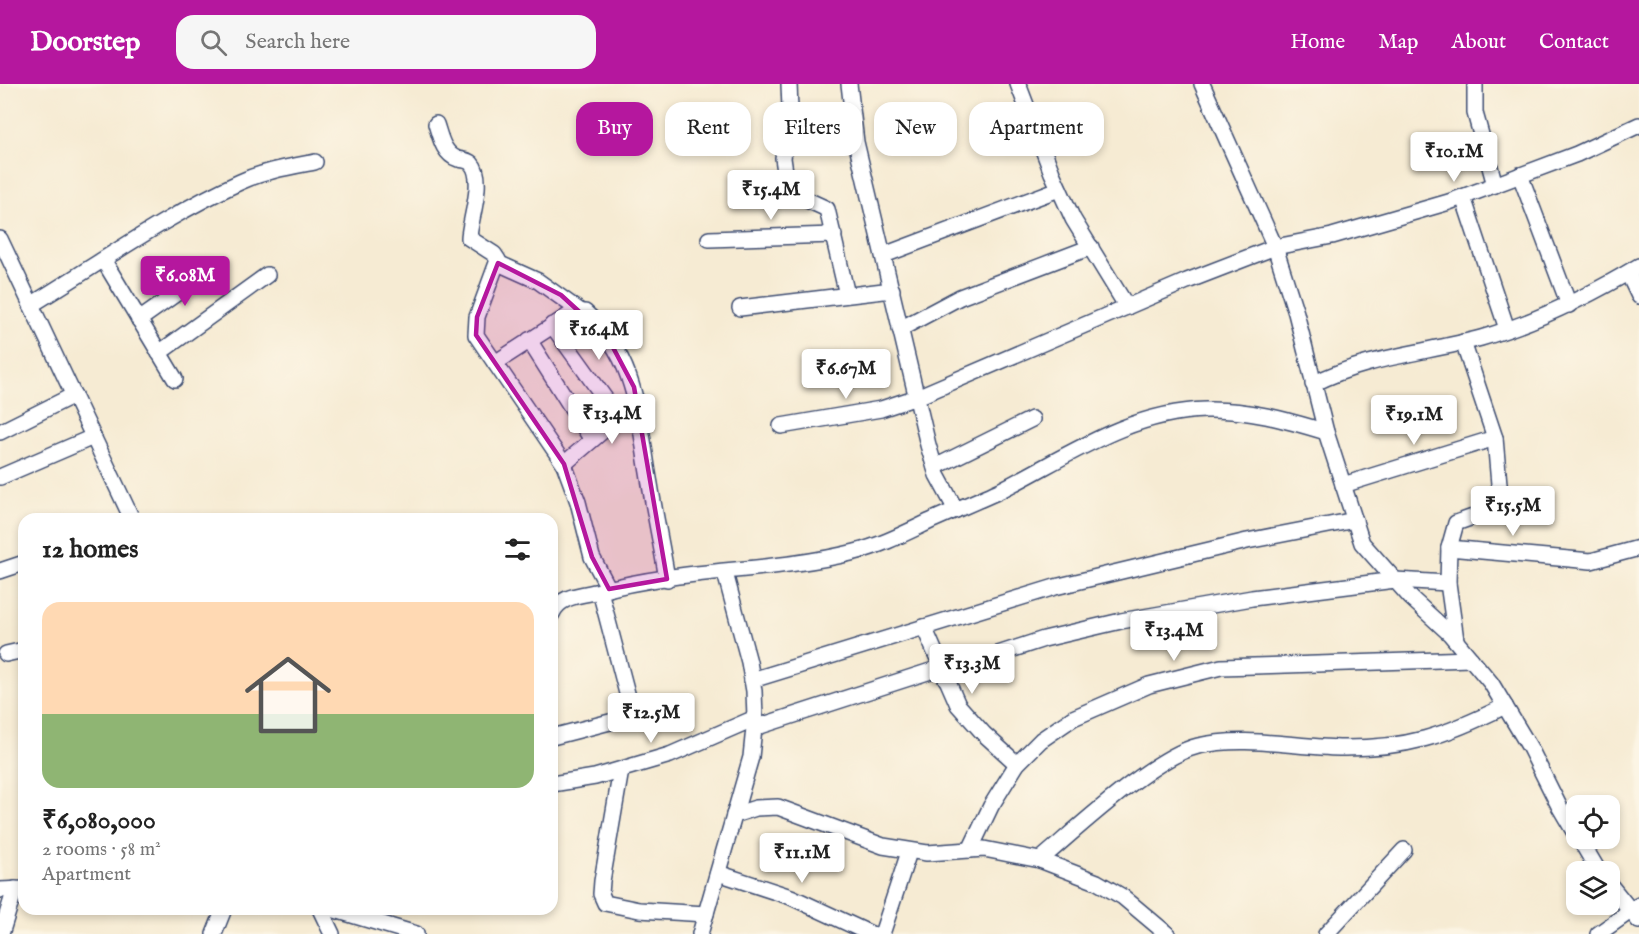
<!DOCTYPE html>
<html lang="en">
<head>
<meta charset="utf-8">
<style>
	:root { --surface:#fff; --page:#f6f6f6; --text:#222; --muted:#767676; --accent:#b5179e }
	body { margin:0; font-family:"IM FELL English",serif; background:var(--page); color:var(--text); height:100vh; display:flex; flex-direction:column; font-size:22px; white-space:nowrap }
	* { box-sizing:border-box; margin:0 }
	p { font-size:20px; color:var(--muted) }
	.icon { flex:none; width:33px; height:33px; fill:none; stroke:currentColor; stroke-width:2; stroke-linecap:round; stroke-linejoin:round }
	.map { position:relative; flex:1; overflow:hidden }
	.sheet { position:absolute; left:18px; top:429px; width:540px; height:402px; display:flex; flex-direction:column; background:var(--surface); border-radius:18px; box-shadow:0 3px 9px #0003 }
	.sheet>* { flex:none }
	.top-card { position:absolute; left:576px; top:18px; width:570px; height:54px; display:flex; gap:12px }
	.fabs { position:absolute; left:1566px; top:711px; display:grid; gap:12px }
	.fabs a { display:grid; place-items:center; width:54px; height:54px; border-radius:12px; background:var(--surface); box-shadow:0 3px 9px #0003; font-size:30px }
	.price { position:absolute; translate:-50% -51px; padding:0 14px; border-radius:6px; background:#fff; color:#222; font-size:20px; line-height:39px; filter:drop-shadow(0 2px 3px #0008) }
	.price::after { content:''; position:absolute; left:50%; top:36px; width:18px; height:14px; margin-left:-9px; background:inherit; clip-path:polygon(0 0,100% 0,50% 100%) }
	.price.current { background:var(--accent); color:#fff }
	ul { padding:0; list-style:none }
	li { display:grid; align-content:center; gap:12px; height:318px; padding:0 24px }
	li span { display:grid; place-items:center; height:186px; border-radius:18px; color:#555 }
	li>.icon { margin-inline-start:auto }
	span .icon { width:108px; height:108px; fill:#fffc; stroke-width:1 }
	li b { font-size:26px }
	h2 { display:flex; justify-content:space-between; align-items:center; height:72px; padding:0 24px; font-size:26px }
	.tag { padding:0 21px; border-radius:18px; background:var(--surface); box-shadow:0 3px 9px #0003; font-size:21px; line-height:54px }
	.tag.current { background:var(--accent); color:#fff }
	header { display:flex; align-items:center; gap:36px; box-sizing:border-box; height:84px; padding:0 30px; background:var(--accent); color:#fff }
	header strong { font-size:28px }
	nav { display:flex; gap:33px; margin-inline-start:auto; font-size:21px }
	.search { width:420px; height:54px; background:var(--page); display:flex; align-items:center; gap:15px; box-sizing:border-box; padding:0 21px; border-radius:18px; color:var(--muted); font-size:22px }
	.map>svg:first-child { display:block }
</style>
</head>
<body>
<header>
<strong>Doorstep</strong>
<div class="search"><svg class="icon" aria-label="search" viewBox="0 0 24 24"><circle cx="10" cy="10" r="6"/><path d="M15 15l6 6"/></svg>Search here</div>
<nav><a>Home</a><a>Map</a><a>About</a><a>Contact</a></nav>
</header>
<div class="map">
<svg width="1639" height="850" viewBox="0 0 1639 850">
	<rect width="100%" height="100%" fill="#fcf5e5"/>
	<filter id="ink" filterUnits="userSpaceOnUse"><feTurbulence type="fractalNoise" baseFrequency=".0167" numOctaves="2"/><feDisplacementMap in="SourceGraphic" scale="12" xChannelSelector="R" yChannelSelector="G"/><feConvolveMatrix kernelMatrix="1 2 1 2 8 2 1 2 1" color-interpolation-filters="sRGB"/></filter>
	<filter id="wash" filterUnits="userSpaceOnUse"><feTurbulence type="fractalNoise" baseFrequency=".008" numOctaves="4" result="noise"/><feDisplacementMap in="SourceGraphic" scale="24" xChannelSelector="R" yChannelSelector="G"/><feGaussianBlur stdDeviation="1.35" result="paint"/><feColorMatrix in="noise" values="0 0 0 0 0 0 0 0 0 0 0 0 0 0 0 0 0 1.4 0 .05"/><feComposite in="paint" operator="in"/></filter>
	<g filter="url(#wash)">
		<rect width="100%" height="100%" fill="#f6ebd3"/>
	</g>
	<g filter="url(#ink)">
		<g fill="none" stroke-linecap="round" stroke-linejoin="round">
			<defs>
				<g id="street">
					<polyline points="789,0 790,25 783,74 787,101 792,109 827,125 847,211"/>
					<polyline points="849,0 856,58 928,361 937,391 956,426"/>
					<polyline points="1018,0 1052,89 1073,135 1127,223"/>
					<polyline points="1202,0 1275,163 1296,229 1326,348 1362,459 1411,514 1450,550 1491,599 1530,664 1559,722 1576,751"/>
					<polyline points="1475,0 1475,29 1495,101"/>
					<path d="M436,40C440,52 443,70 458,75C463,76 468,76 471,79C486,95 469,138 469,154L494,170L498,176L477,233L476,251L564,380L578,418L592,473L609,505"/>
					<polyline points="1520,91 1569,221"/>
					<polyline points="1463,113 1507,245"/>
					<polyline points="0,155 132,435"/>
					<polyline points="709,155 834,151"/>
					<polyline points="884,171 1059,105"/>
					<polyline points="104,177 175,295"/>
					<polyline points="498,179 538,197 580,227"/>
					<polyline points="1628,189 1639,212"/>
					<path d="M31,221C100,179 167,131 240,98C264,87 289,83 315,78"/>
					<polyline points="740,224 892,206"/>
					<polyline points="139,236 211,185"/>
					<polyline points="552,241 619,334"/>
					<polyline points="900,245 960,213 1091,163"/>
					<polyline points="529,256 592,356"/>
					<polyline points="159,269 267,191"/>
					<path d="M495,279L574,228H585C639,276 638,335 650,400C655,432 662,463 667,495"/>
					<path d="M1313,300C1365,273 1425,269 1481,254C1537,238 1589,212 1639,182"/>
					<polyline points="781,342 881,325 917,313 1187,197 1275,163 1332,152 1449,118 1577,70 1639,41"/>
					<polyline points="0,348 74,311"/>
					<polyline points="564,380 638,317"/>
					<polyline points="935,383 1032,335"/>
					<polyline points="0,393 93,353"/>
					<polyline points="1343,401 1495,354"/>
					<polyline points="1449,464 1456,439 1501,423 1495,354 1463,258"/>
					<polyline points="0,487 24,479"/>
					<path d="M552,530C559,511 583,511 600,507"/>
					<polyline points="924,543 958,621 984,650 1017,680"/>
					<polyline points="1456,556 1448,499 1449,464 1591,477 1639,464"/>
					<polyline points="6,570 24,566"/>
					<polyline points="946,595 998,570 1044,555 1121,537 1252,514 1395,496 1448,499"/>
					<polyline points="752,596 1055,503 1247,457 1355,436"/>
					<polyline points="754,644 940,584"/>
					<path d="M552,653L633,632L600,507C683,484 772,489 855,468C883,461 909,447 935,435C957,425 980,416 1001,406C1068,372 1129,328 1206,326C1247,325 1287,336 1326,348"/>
					<polyline points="621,686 602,797 601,810 605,819 639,826 706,830"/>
					<polyline points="552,700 595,693 670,671 755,634"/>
					<polyline points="734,731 756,724 778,723 883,762 927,769 984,765 1040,776 1097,798 1123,813 1167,850"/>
					<polyline points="1579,754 1599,788"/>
					<polyline points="970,766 991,722 1017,680 1041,656 1073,634 1149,601 1221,583 1471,575"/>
					<path d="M1040,776C1077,745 1153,673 1198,662C1243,651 1294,663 1339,664C1407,665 1445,652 1505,622"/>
					<polyline points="718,789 791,813 871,850"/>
					<polyline points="1610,801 1639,837"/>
					<polyline points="0,806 24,805"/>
					<polyline points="320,825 332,850"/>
					<polyline points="332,825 416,850"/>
					<polyline points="1,850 15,805"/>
					<polyline points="214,850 224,825"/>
					<polyline points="700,850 751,673 755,634 754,607 749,578 725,489"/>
					<polyline points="882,850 909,768"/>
					<polyline points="1326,850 1404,766"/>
					<polyline points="1598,850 1639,821"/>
				</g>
			</defs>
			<use href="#street" stroke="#3c4b70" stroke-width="18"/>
			<use href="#street" stroke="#fff" stroke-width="15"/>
		</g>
	</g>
	<path fill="#b5179e" fill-opacity="0.2" stroke="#b5179e" stroke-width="4.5" stroke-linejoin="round" d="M498,179L561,211L608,254L634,303L667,495L609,505L592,473L564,380L476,251L477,233Z"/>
</svg>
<div class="fabs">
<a><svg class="icon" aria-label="locate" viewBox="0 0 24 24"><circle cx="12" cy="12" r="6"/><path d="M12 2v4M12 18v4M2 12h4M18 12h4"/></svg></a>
<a><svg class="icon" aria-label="layers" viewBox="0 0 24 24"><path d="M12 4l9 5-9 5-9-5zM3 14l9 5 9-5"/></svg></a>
</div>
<b class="price" style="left:1454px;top:99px">₹10.1M</b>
<b class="price" style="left:771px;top:137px">₹15.4M</b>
<b class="price current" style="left:185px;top:223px">₹6.08M</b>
<b class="price" style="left:599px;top:277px">₹16.4M</b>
<b class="price" style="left:846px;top:316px">₹6.67M</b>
<b class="price" style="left:612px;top:361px">₹13.4M</b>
<b class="price" style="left:1414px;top:362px">₹19.1M</b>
<b class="price" style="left:1513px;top:453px">₹15.5M</b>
<b class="price" style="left:1174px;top:578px">₹13.4M</b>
<b class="price" style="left:972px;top:611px">₹13.3M</b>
<b class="price" style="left:651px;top:660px">₹12.5M</b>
<b class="price" style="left:802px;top:800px">₹11.1M</b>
<div class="top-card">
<a class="tag current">Buy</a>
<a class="tag">Rent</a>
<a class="tag">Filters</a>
<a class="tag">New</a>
<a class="tag">Apartment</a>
</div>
<section class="sheet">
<h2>12 homes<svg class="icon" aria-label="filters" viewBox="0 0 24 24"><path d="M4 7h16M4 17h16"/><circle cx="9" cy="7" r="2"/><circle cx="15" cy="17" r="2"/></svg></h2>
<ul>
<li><span style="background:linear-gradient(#ffd9b3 60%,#8fb573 0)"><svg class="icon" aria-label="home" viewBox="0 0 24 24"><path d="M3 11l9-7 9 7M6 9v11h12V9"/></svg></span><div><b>₹6,080,000</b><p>2 rooms · 58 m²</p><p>Apartment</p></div></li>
</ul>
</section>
</div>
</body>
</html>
